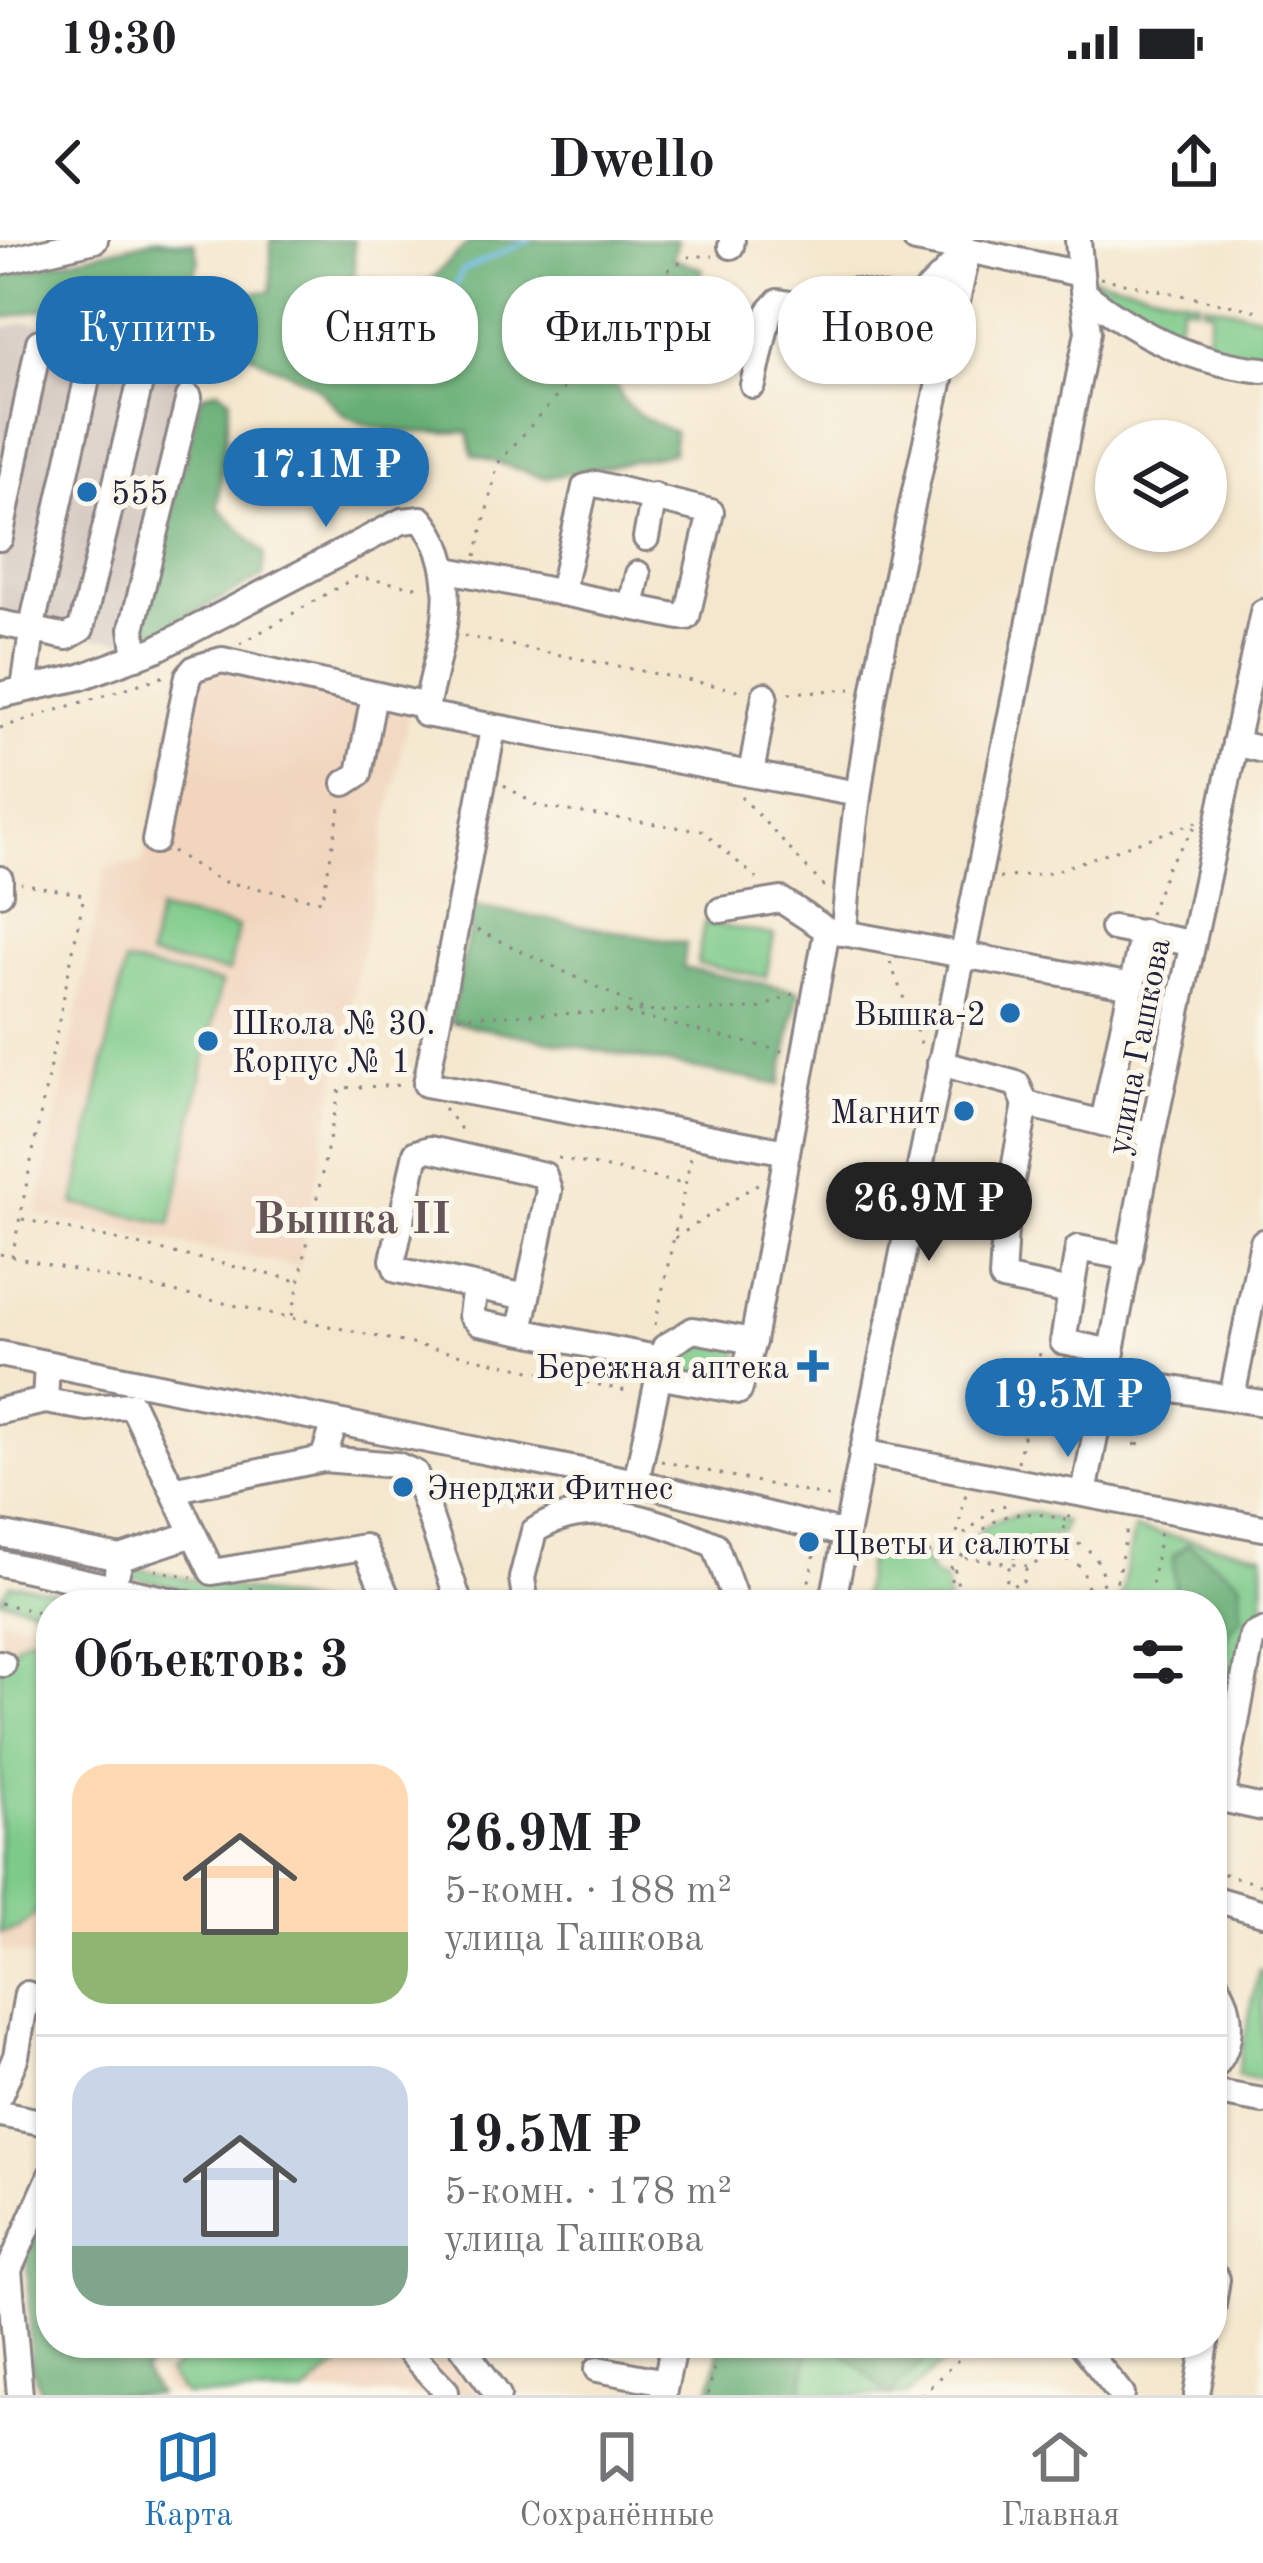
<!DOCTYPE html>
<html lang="ru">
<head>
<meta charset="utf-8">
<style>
	:root { --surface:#fff; --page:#f6f6f6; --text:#202124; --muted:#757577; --line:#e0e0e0; --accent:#1f6fb2 }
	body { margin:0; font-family:"Old Standard TT",serif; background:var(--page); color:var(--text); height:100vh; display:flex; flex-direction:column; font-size:45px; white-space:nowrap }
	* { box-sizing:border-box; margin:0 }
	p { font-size:39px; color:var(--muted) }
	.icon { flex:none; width:66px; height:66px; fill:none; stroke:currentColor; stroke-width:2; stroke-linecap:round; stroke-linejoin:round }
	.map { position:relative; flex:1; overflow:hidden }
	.panel { position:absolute; left:36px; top:1350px; width:1191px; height:768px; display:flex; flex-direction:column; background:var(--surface); border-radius:48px; box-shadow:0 3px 9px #0004 }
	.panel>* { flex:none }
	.banner { position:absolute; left:36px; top:36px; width:1191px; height:108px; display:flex; gap:24px }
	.controls { position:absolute; left:1095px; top:180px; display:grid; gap:24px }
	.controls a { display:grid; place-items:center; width:132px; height:132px; border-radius:50%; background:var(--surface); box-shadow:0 3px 9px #0004; font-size:60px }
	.price { position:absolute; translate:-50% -102px; padding:0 27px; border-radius:42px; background:var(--accent); color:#fff; font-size:39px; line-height:78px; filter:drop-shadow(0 3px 6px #0008) }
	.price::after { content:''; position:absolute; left:50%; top:72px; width:36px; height:27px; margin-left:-18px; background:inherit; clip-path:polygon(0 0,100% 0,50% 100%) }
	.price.active { background:#222; color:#fff }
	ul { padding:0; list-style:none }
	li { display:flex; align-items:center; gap:36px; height:300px; padding:0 36px }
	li+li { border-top:3px solid var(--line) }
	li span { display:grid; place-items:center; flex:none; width:336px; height:240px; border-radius:36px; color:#555 }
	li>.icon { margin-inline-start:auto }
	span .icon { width:144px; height:144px; fill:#fffc; stroke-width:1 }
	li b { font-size:51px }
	h2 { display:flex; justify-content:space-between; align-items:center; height:144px; padding:0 36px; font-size:51px }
	.tag { padding:0 42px; border-radius:48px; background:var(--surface); box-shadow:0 3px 9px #0004; font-size:42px; line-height:108px }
	.tag.active { background:var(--accent); color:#fff }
	.status { display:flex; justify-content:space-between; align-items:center; height:84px; padding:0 60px; background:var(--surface); direction:ltr }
	.status svg { height:33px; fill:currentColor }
	header { display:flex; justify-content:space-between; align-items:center; height:156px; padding:0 36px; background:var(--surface); font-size:54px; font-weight:700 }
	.dock { display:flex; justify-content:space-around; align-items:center; height:168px; border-top:3px solid var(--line); background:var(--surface); font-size:33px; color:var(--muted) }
	.dock a { display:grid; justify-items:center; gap:6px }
	.dock .active { color:var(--accent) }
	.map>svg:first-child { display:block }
</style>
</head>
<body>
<div class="status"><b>19:30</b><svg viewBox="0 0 49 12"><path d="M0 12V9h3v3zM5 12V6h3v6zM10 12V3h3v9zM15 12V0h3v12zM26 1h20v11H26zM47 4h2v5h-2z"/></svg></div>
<header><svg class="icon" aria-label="back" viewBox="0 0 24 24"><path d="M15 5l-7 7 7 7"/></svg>Dwello<svg class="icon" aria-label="share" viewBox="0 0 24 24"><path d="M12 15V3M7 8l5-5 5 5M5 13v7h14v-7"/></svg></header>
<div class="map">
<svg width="1263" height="2155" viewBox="0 0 1263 2155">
	<rect width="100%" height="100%" fill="#fbf7ec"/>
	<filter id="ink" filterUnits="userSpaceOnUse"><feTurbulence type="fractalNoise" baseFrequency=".00833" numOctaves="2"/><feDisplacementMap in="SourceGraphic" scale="24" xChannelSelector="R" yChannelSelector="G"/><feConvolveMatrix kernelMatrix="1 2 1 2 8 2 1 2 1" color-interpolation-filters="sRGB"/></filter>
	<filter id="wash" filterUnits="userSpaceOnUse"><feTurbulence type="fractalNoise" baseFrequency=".004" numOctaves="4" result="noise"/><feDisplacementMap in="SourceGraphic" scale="48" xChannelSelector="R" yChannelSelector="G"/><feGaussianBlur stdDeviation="2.7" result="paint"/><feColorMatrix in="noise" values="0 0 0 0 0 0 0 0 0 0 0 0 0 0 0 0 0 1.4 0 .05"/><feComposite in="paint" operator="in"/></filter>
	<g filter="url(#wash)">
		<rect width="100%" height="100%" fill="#f4e7cd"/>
		<g fill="#f1d5bd">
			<polygon points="182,427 413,453 299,1027 37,975 106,627 143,622"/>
			<polygon points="0,1378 51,1388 51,1694 46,1719 0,1709"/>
			<polygon points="195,2103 437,2103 477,2155 171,2155 157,2137"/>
		</g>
		<polygon fill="#cec1ba" points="27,82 200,111 141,402 0,391 0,88"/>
		<g fill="#7dca89" stroke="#507662" stroke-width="3">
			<polygon points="1090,37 1198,61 1197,67 1182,64 1175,97 1205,103 1212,71 1203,68 1204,63 1263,76 1263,126 1181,107 1097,52"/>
			<polygon points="158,671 238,687 229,732 149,717"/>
			<polygon points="704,683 774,695 766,737 697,724"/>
			<polygon points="125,723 221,743 171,984 74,964"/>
			<polygon points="690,1102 740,1108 734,1147 670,1128 673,1116"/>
			<path d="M1036,1273L1065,1282L1061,1295L1032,1299L1011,1316L971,1312C974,1282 1009,1273 1036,1273Z"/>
			<polygon points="1134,1289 1263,1314 1263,1384 1222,1525 1215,1525 1212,1534 1212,1460 1214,1487 1218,1446 1212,1445 1212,1365 1119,1365"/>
			<polygon points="893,1308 923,1316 933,1335 946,1341 949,1365 861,1365 866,1326 874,1312 891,1315"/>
			<polygon points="129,1327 317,1365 255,1365 135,1338"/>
			<polygon points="10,1344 23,1345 129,1365 51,1365 51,1372 0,1359"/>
			<polygon points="51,1396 51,1632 37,1672 19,1689 0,1693 0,1416 26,1397"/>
			<polygon points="1259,1729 1263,1730 1263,1840 1237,1835"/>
			<polygon points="202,2103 364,2103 304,2155 185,2155 167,2134"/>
			<polygon points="723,2103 965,2103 907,2155 712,2155"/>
		</g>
		<g fill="#66ae75" stroke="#446858" stroke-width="3">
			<polygon points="154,0 194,3 199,20 194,36 0,79 0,36"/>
			<path d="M271,0H354V71L396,74L471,0H678L673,19L703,29L691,64L644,85L611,118C616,167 632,172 674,192L673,213L546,238L473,215L468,192C428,193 386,196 348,177C335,170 326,153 313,145C264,115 228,124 222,54L271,51Z"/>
			<polygon points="218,149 230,158 218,267 264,313 263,336 149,398 142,386 201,156"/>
			<polygon points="474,666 686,704 683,728 799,751 780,845 450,782"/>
			<polygon points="1188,1304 1240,1341 1242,1376 1217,1407 1212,1404 1212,1365 1176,1365 1173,1316"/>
			<polygon points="51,1954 51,2103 172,2103 143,2131 158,2155 42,2155 31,2125 27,2014"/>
			<polygon points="721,2103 810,2103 801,2155 709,2155"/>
			<polygon points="834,2103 944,2103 889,2155"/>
		</g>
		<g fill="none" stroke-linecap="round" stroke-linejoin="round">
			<polyline stroke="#6fbbe8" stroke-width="4.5" points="441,81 462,31 529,0"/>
		</g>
	</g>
	<g filter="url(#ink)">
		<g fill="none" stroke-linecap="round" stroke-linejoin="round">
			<defs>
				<g id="minor">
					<polyline points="731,6 732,0"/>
					<polyline points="968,10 1081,34 1078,0"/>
					<polyline points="0,22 95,0"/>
					<path d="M1085,54C1140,96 1193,123 1263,130"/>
					<polyline points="903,112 914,64"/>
					<polyline points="753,145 769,72 778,62 815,68 852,51 914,64 951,27 964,28"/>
					<polyline points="0,298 39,102"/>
					<polyline points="646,298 654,256"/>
					<polyline points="447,330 479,336 680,377 687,377 711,272 596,244 585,247 561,353"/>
					<polyline points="631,367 638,334"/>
					<polyline points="0,383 67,397 81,389 140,143"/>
					<polyline points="136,417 132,389 189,157"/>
					<polyline points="24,449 34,377 96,99"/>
					<path d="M0,455L81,437L156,409L402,281L421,279C469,336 437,408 425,474L858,554"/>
					<polyline points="493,489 426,844 787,912"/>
					<polyline points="1235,503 1263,510"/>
					<polyline points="751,534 765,455"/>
					<polyline points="345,543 359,534 374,455"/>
					<polyline points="155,601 188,436 195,428 222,420 427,466"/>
					<polyline points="0,639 0,653"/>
					<polyline points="721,670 781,660 827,690"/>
					<polyline points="1113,688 1191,703"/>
					<path d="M844,693C859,463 921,235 968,10L916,0"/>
					<polyline points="940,823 1017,844 1026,864 1152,895"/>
					<polyline points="1103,883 1143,692"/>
					<polyline points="913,954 1006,972 1002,1038 1071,1052"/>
					<polyline points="1006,972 1026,864"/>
					<polyline points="475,1047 471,1075 479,1083 661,1119"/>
					<polyline points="520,1091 549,950 544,935 430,909 416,913 393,1020 397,1030 527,1057"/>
					<polyline points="1112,1112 1063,1102 1078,1008 1130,1018"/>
					<polyline points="0,1114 636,1242 845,1294"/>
					<polyline points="657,1136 739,1151 753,1101"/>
					<polyline points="1108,1139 1263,1163"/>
					<polyline points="1232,1157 1263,1002"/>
					<polyline points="45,1161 86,1168 132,1165 212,1332 364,1307 391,1365"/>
					<polyline points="0,1171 45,1161 47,1124"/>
					<polyline points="862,1212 1263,1288"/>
					<polyline points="323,1219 397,1225 415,1233 458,1359 438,1365"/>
					<polyline points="636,1242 665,1107 693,1090 753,1101 827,690 1132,746"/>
					<polyline points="177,1249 323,1219 335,1182"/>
					<polyline points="1084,1254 1152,895 1263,372"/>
					<polyline points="0,1294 121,1318"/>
					<polyline points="0,1323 191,1365"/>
					<polyline points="117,1332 121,1318 190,1295"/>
					<path d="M526,1365L522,1338L534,1291C591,1254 659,1280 715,1305L737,1365"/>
					<polyline points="832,1365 1088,92 1081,34"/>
					<polyline points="0,1423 3,1424"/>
					<polyline points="1212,1557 1263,1568"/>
					<polyline points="1222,1559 1252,1396 1263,1391"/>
					<polyline points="1212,1658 1263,1673"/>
					<path d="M1212,1739C1233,1762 1236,1806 1212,1829"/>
					<polyline points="1212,1852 1263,1861"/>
					<polyline points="0,1854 16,1816 27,1754"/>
					<polyline points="0,1874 51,1884"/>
					<polyline points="1212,2070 1217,2039"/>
					<polyline points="401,2103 446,2151"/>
					<polyline points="460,2103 498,2155"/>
					<polyline points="1080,2103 1122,2155"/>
					<polyline points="598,2129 665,2142"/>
					<polyline points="20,2155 9,2030 51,1935"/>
					<polyline points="663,2155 674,2103"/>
					<polyline points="1197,2155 1206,2103"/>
				</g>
			</defs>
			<use href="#minor" stroke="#8b8484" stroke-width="30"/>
			<g stroke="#8b8484" stroke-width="3" stroke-dasharray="3 9" stroke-linecap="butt">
				<polyline points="1100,38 1263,72"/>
				<polyline points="476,316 498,223 564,148 595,75 691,16 713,16"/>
				<polyline points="464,396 743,451"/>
				<polyline points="240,404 356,337 422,348"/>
				<polyline points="789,453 851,449"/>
				<polyline points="0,488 168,435"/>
				<polyline points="504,545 537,566 702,591 762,643"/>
				<polyline points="741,556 828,651"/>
				<polyline points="172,611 220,641 322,661 341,562"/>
				<polyline points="999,638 1049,633 1197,582"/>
				<polyline points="1150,674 1168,625 1195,587"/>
				<polyline points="477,690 647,771"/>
				<polyline points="890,722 923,809"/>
				<polyline points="628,774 782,811"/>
				<polyline points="458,776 758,769 793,754"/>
				<polyline points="444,868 464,893"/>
				<polyline points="558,918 685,944"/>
				<polyline points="22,979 299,1041"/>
				<polyline points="675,998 762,941"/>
				<polyline points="0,1014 631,1152"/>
				<polyline points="12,1017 84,655 21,643"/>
				<polyline points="292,1076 340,848 404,845"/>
				<polyline points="655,1085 692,913"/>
				<polyline points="1068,1125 1082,1140"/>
				<polyline points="1120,1184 1138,1208"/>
				<polyline points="1138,1206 1145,1168"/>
				<polyline points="661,1221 833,1258"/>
				<polyline points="1018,1222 1041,1108"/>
				<polyline points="955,1302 992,1270 1011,1263"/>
				<polyline points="1054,1311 1072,1271"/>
				<polyline points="865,1313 867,1303 952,1316 966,1253"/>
				<polyline points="953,1316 1027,1326"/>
				<polyline points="952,1317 962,1365"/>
				<path d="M961,1317C989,1272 1019,1266 1068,1281"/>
				<polyline points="155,1330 192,1337"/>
				<polyline points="249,1348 329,1365"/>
				<polyline points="0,1363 51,1375"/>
				<polyline points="804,1365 816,1308"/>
				<polyline points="951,1365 951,1317"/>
				<polyline points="983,1365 1022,1340"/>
				<path d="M1010,1365C983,1272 1130,1280 1098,1365"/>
				<polyline points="1027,1365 1021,1351 1026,1329 1053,1313 1082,1327 1088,1348 1082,1365"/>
				<polyline points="1086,1365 1115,1347"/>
				<polyline points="1112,1365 1128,1284"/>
				<polyline points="1159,1365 1151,1354 1160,1290"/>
				<polyline points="1212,1429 1222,1442"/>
				<polyline points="1212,1630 1263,1646"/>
				<polyline points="708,2155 719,2103"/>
				<polyline points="921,2155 976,2103"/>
			</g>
			<use href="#minor" stroke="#fff" stroke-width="24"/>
		</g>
	</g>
	<g fill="#1f6fb2" stroke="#fbf7ec" stroke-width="4.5">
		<circle cx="87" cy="252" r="12"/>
		<circle cx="1010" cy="773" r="12"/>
		<circle cx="208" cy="801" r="12"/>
		<circle cx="964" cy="871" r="12"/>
		<path d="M807 1108h12v12h12v12h-12v12h-12v-12h-12v-12h12z"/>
		<circle cx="403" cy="1247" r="12"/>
		<circle cx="809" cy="1302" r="12"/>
	</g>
	<g text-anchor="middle" stroke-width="10" stroke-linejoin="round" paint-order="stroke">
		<g font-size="33" fill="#22223b" stroke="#fbf7ec" text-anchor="start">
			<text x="111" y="264">555</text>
			<text x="986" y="785" text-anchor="end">Вышка-2</text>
			<text x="232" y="794">Школа № 30.<tspan x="232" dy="38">Корпус № 1</tspan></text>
			<text x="940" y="883" text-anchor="end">Магнит</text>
			<text x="789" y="1138" text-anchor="end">Бережная аптека</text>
			<text x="427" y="1259">Энерджи Фитнес</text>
			<text x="833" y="1314">Цветы и салюты</text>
		</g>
		<g font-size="33" fill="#22223b" stroke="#fbf7ec">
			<text transform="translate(1137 806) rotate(-79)" y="12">улица Гашкова</text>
		</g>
		<g font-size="45" font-weight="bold" fill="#655458" stroke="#fbf7ec">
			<text x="352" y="993">Вышка II</text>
		</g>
	</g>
</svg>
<div class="controls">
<a><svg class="icon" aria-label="layers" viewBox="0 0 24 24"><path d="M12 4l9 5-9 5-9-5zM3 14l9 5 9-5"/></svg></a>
</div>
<b class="price" style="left:326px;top:290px">17.1M ₽</b>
<b class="price active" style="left:929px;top:1024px">26.9M ₽</b>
<b class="price" style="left:1068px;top:1220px">19.5M ₽</b>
<div class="banner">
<a class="tag active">Купить</a>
<a class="tag">Снять</a>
<a class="tag">Фильтры</a>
<a class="tag">Новое</a>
</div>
<section class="panel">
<h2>Объектов: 3<svg class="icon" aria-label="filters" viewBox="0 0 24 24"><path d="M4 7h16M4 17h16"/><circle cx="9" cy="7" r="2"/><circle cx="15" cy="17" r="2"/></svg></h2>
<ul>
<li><span style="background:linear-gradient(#ffd9b3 70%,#8fb573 0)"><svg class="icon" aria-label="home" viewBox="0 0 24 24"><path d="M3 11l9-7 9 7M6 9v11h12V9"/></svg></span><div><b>26.9M ₽</b><p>5-комн. · 188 m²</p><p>улица Гашкова</p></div></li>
<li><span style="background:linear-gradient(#c9d6e8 75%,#7fa58c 0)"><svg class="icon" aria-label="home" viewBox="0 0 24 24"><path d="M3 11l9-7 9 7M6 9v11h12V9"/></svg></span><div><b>19.5M ₽</b><p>5-комн. · 178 m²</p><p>улица Гашкова</p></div></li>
</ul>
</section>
</div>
<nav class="dock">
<a class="active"><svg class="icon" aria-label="map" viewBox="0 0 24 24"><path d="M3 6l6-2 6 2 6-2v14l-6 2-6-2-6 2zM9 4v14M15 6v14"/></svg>Карта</a>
<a><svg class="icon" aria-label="saved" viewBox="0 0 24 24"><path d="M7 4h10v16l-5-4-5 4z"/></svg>Сохранённые</a>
<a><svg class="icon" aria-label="home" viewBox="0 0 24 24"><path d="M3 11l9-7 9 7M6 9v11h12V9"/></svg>Главная</a>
</nav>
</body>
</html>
